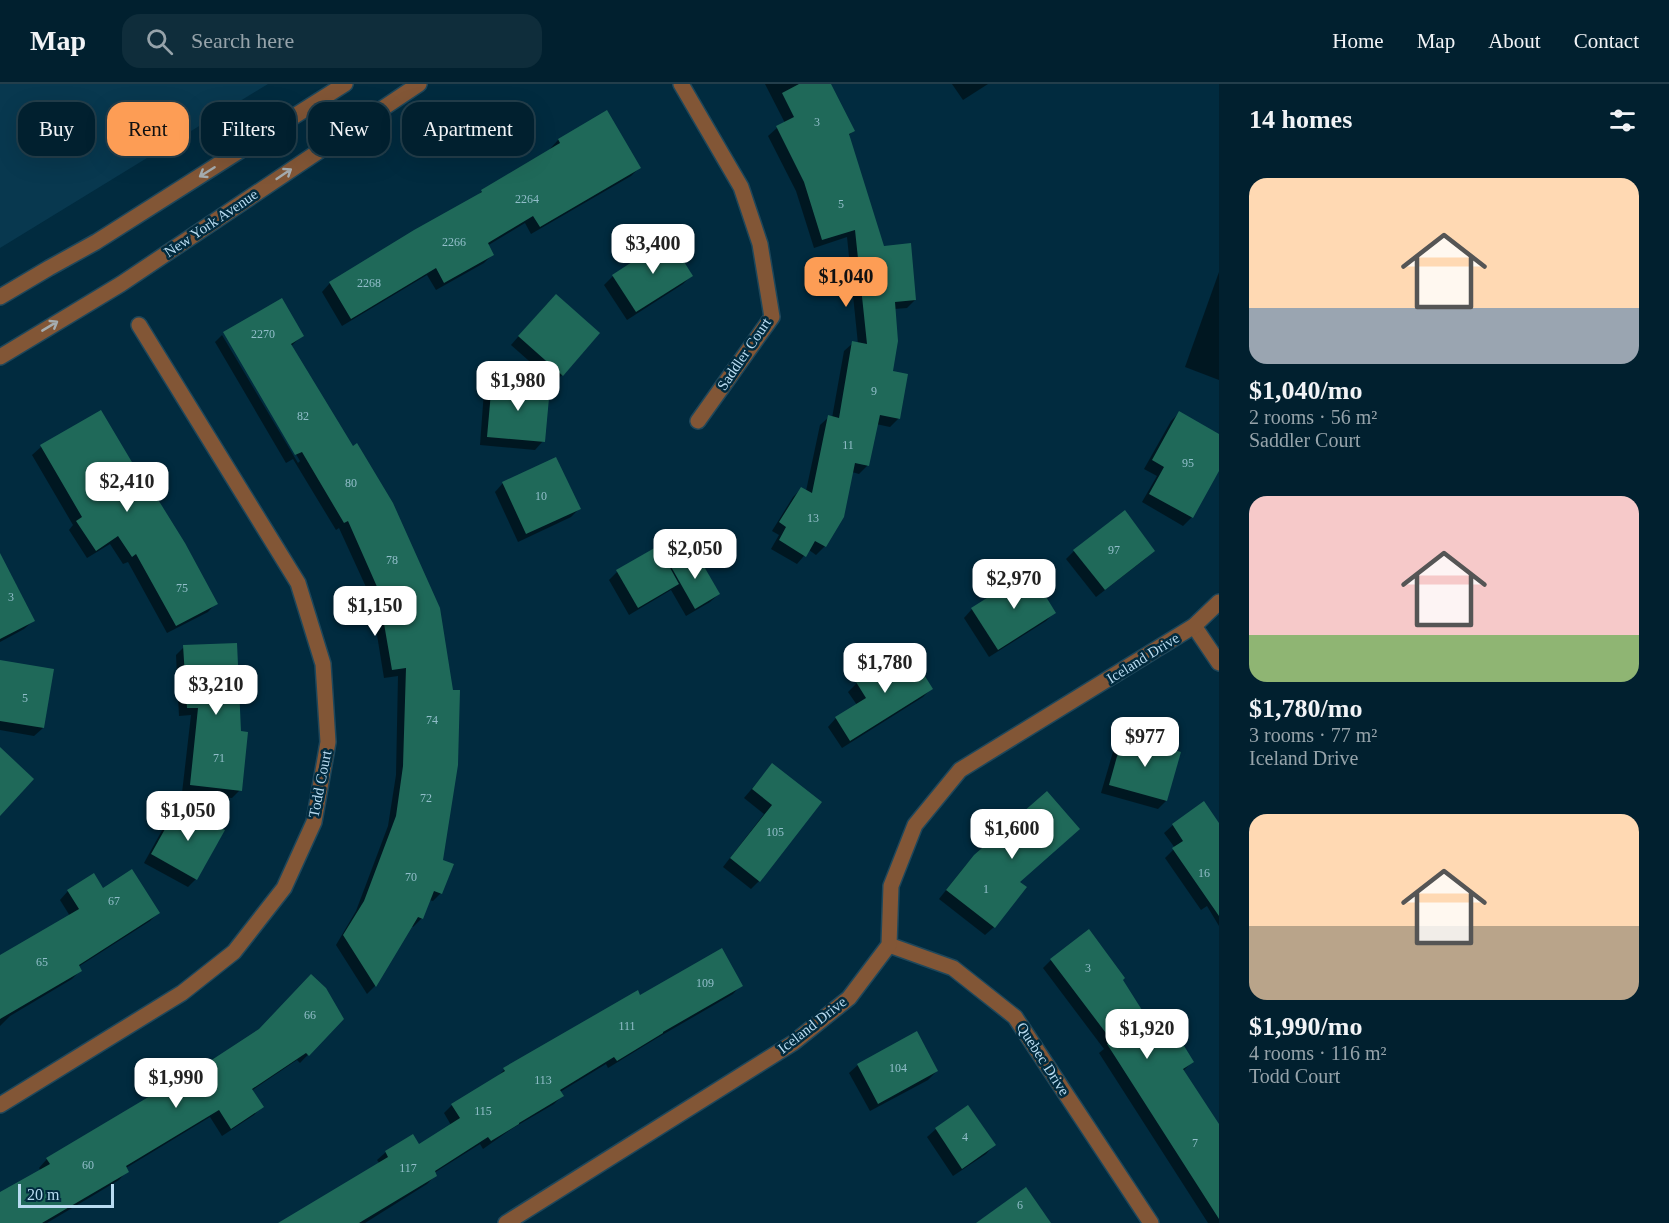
<!DOCTYPE html>
<html lang="en">
<head>
<meta charset="utf-8">
<style>
	:root { --surface:#01202f; --page:#0f2d3b; --text:#f1f3f6; --muted:#96a3aa; --line:#233e4b; --accent:#fd9d55 }
	body { margin:0; font-family:"Times New Roman",serif; background:var(--page); color:var(--text); height:100vh; display:flex; flex-direction:column; font-size:22px; white-space:nowrap }
	* { box-sizing:border-box; margin:0 }
	p { font-size:20px; color:var(--muted) }
	.icon { flex:none; width:33px; height:33px; fill:none; stroke:currentColor; stroke-width:2; stroke-linecap:round; stroke-linejoin:round }
	.map { position:relative; flex:1; overflow:hidden }
	.side { display:flex; flex-direction:column; background:var(--surface); width:450px }
	.side>* { flex:none }
	.hud { position:absolute; left:18px; top:18px; width:570px; height:54px; display:flex; gap:12px }
	.scale { position:absolute; left:18px; bottom:15px; width:96px; box-sizing:border-box; padding-left:6px; border:3px solid #b8dbf0; border-top:0; font-size:16px; line-height:21px; white-space:nowrap; color:#b8dbf0; -webkit-text-stroke:4px #012b3f; paint-order:stroke }
	.price { position:absolute; translate:-50% -51px; padding:0 14px; border-radius:12px; background:#fff; color:#222; font-size:20px; line-height:39px; filter:drop-shadow(0 2px 3px #0008) }
	.price::after { content:''; position:absolute; left:50%; top:36px; width:18px; height:14px; margin-left:-9px; background:inherit; clip-path:polygon(0 0,100% 0,50% 100%) }
	.price.selected { background:var(--accent); color:#111 }
	ul { padding:0; list-style:none }
	li { display:grid; align-content:center; gap:12px; height:318px; padding:0 30px }
	li span { display:grid; place-items:center; height:186px; border-radius:18px; color:#555 }
	li>.icon { margin-inline-start:auto }
	span .icon { width:108px; height:108px; fill:#fffc; stroke-width:1 }
	li b { font-size:26px }
	h2 { display:flex; justify-content:space-between; align-items:center; height:72px; padding:0 30px; font-size:26px }
	.tag { padding:0 21px; border-radius:18px; background:var(--surface); box-shadow:0 6px 24px #0002,0 0 0 2px var(--line); font-size:21px; line-height:54px }
	.tag.selected { background:var(--accent); color:#111 }
	header { display:flex; align-items:center; gap:36px; box-sizing:border-box; height:84px; padding:0 30px; background:var(--surface); border-bottom:2px solid var(--line) }
	header strong { font-size:28px }
	nav { display:flex; gap:33px; margin-inline-start:auto; font-size:21px }
	.search { width:420px; height:54px; background:var(--page); display:flex; align-items:center; gap:15px; box-sizing:border-box; padding:0 21px; border-radius:18px; color:var(--muted); font-size:22px }
	main { display:flex; flex:1; min-height:0 }
	.map>svg:first-child { display:block }
</style>
</head>
<body>
<header>
<strong>Map</strong>
<div class="search"><svg class="icon" aria-label="search" viewBox="0 0 24 24"><circle cx="10" cy="10" r="6"/><path d="M15 15l6 6"/></svg>Search here</div>
<nav><a>Home</a><a>Map</a><a>About</a><a>Contact</a></nav>
</header>
<main>
<div class="map">
<svg width="1219" height="1139" viewBox="0 0 1219 1139">
	<rect width="100%" height="100%" fill="#012b3f"/>
	<polygon fill="#08384f" points="0,0 268,0 0,164"/>
	<g fill="#0007">
		<polygon points="765,0 829,0 853,47 848,52 883,164 915,216 907,224 894,225 891,288 899,334 890,343 876,340 867,382 859,390 852,388 825,462 816,471 809,466 797,480 771,465 779,451 772,447 793,413 801,405 806,407 820,341 829,333 832,334 844,267 853,259 858,260 847,153 814,164 796,107 768,52 777,44 785,39"/>
		<polygon points="952,0 988,0 963,16"/>
		<polygon points="606,28 640,83 631,92 531,150 525,139 487,162 492,171 484,179 436,206 427,191 342,242 322,208 330,199 476,113 481,108 551,66 550,65 558,56"/>
		<polygon points="669,157 691,192 683,200 627,236 604,201 613,192"/>
		<polygon points="1219,188 1219,296 1185,283"/>
		<polygon points="281,216 302,252 291,262 352,364 391,419 442,777 441,809 433,817 429,816 422,834 413,843 411,842 375,902 367,910 336,861 356,827 388,742 396,691 398,592 384,594 371,514 339,444 336,446 293,375 286,379 215,258 222,251 298,379 300,377 225,250 224,250"/>
		<polygon points="547,220 562,291 554,299 511,261"/>
		<polygon points="493,299 543,357 535,366 480,361 484,307"/>
		<polygon points="101,328 216,519 208,528 167,549 128,478 123,480 110,460 87,474 69,446 73,441 32,371 41,363"/>
		<polygon points="1179,329 1219,351 1219,384 1192,433 1183,442 1142,418 1157,392 1144,385 1171,337"/>
		<polygon points="503,399 579,425 571,433 518,458 495,408"/>
		<polygon points="1074,467 1153,467 1145,475 1096,513 1066,475"/>
		<polygon points="671,482 719,510 710,518 686,532 671,506 629,531 609,496 617,488 669,485"/>
		<polygon points="0,489 33,537 24,545 0,558"/>
		<polygon points="972,525 1054,529 1046,537 989,573 964,534"/>
		<polygon points="184,563 240,706 232,714 182,709 191,631 179,632 176,571"/>
		<polygon points="908,567 931,605 923,613 842,664 828,643 836,634 857,621 848,608 857,599"/>
		<polygon points="0,581 43,644 34,652 0,646"/>
		<polygon points="1123,653 1166,717 1158,725 1101,709 1115,661"/>
		<polygon points="772,681 819,718 759,797 751,805 723,783 764,730 744,714"/>
		<polygon points="1204,720 1219,742 1219,842 1207,822 1201,826 1165,774 1175,764 1164,749 1173,741"/>
		<polygon points="179,721 196,795 188,803 144,779 171,730"/>
		<polygon points="975,772 1024,803 994,843 985,851 939,815 966,781"/>
		<polygon points="103,806 158,829 150,837 78,883 80,887 72,895 10,932 0,942 0,874 70,832 60,816 68,807"/>
		<polygon points="1051,876 1121,896 1159,955 1192,978 1183,987 1219,1042 1219,1139 1208,1139 1099,969 1104,965 1043,884"/>
		<polygon points="741,901 733,910 657,954 608,984 606,980 560,1008 562,1012 554,1020 513,1044 483,1065 480,1060 434,1089 436,1091 427,1100 365,1139 284,1139 380,1080 377,1076 386,1068 418,1062 451,1041 444,1029 452,1021 496,994 504,986 640,913"/>
		<polygon points="342,935 300,979 297,976 251,1007 262,1023 254,1031 222,1052 210,1033 126,1084 127,1087 119,1096 47,1139 0,1139 0,1110 41,1087 39,1084 47,1075 177,1000"/>
		<polygon points="858,981 937,987 928,996 870,1027 849,989"/>
		<polygon points="936,1045 994,1061 986,1070 953,1092 927,1053"/>
	</g>
	<g fill="#1f6959">
		<polygon points="799,0 831,0 855,47 849,50 884,162 911,159 916,216 895,218 898,257 893,287 908,290 900,335 880,331 869,382 855,379 844,433 826,463 815,457 806,473 779,456 786,443 779,438 801,403 812,409 828,331 839,334 852,257 867,260 855,146 822,156 804,98 776,42 794,33 782,9"/>
		<polygon points="607,26 641,84 540,143 533,132 488,159 494,171 444,199 436,184 351,235 329,198 414,146 482,108 481,106 560,59 558,55"/>
		<polygon points="669,154 693,192 636,228 612,191"/>
		<polygon points="556,210 600,249 563,292 518,252"/>
		<polygon points="282,214 304,252 291,260 353,362 357,359 393,419 440,524 453,606 460,606 458,681 443,776 454,780 442,810 434,807 423,835 418,833 376,903 343,851 364,817 396,732 403,682 406,584 392,586 378,505 348,437 344,439 302,368 295,371 223,248"/>
		<polygon points="492,297 550,303 545,358 487,353"/>
		<polygon points="101,326 142,395 144,393 185,459 218,520 176,542 136,470 132,473 118,452 96,467 76,437 82,433 40,361"/>
		<polygon points="1179,327 1219,350 1219,387 1193,434 1149,410 1164,383 1152,376"/>
		<polygon points="556,373 581,425 526,450 502,398"/>
		<polygon points="1125,426 1155,467 1105,506 1073,466"/>
		<polygon points="658,462 679,500 638,524 616,486"/>
		<polygon points="695,467 720,510 695,525 670,481"/>
		<polygon points="0,469 35,537 0,555"/>
		<polygon points="1030,487 1056,529 998,566 971,524"/>
		<polygon points="237,559 241,647 248,648 242,707 190,701 198,624 187,624 183,561"/>
		<polygon points="908,565 933,605 850,657 835,633 866,614 856,598"/>
		<polygon points="0,576 54,585 44,644 0,637"/>
		<polygon points="1123,651 1181,668 1167,717 1109,701"/>
		<polygon points="0,663 34,695 0,732"/>
		<polygon points="772,679 822,718 760,798 730,774 772,721 752,705"/>
		<polygon points="1047,707 1080,745 1020,798 1027,803 995,844 946,806 974,771"/>
		<polygon points="1204,717 1219,739 1219,832 1172,764 1183,757 1172,740"/>
		<polygon points="179,720 225,746 197,796 151,770"/>
		<polygon points="132,785 160,829 79,881 82,887 0,935 0,871 79,825 67,806 94,789 103,804"/>
		<polygon points="1089,845 1125,894 1123,896 1159,953 1173,944 1194,978 1183,985 1219,1040 1219,1135 1107,960 1112,957 1050,875"/>
		<polygon points="722,864 743,902 663,948 663,949 617,977 614,973 560,1006 564,1012 519,1039 519,1040 491,1057 488,1053 435,1087 437,1092 359,1139 278,1139 388,1073 385,1067 413,1050 419,1060 460,1034 451,1020 505,987 503,984 638,906 640,911"/>
		<polygon points="311,890 326,904 344,935 309,972 306,969 252,1005 264,1023 231,1045 219,1026 126,1082 129,1088 42,1139 0,1139 0,1108 50,1080 46,1074 177,996 178,998 259,945"/>
		<polygon points="917,947 938,987 878,1020 857,980"/>
		<polygon points="968,1021 996,1061 962,1085 935,1044"/>
		<polygon points="1026,1103 1051,1139 976,1139"/>
	</g>
	<g fill="none" stroke-linecap="round" stroke-linejoin="round">
		<defs>
			<g id="minor">
				<polyline points="681,0 741,103 760,160 772,233 698,337"/>
				<polyline points="1194,542 1219,579"/>
				<polyline points="889,861 953,884 1015,933 1151,1139"/>
				<polyline points="0,1021 182,909 234,868 284,804 314,738 328,658 323,580 298,499 139,241"/>
				<polyline points="506,1139 793,959 849,914 889,861 891,802 915,741 960,686 1194,542 1219,518"/>
			</g>
			<g id="tertiary">
				<polyline points="0,213 49,184 96,158 345,0"/>
				<polyline points="0,273 121,200 419,0"/>
			</g>
		</defs>
		<use href="#minor" stroke="#1e475b" stroke-width="18"/>
		<use href="#tertiary" stroke="#1e475b" stroke-width="18"/>
		<use href="#minor" stroke="#825636" stroke-width="15"/>
		<use href="#tertiary" stroke="#825636" stroke-width="15"/>
	</g>
	<defs><path id="oneway-shaft" d="M-6 0H5M1.5-3L5.5 0L1.5 3" fill="none" stroke-width="1.6" stroke-linecap="round" stroke-linejoin="round" transform="scale(1.5)"/></defs>
	<g stroke="#a5acaf">
		<use href="#oneway-shaft" transform="translate(207 88) rotate(148)"/>
		<use href="#oneway-shaft" transform="translate(284 90) rotate(-34)"/>
		<use href="#oneway-shaft" transform="translate(50 242) rotate(-31)"/>
	</g>
	<g text-anchor="middle" stroke-width="5" stroke-linejoin="round" paint-order="stroke">
		<g font-size="12" fill="#92beca">
			<text x="817" y="42">3</text>
			<text x="527" y="119">2264</text>
			<text x="841" y="124">5</text>
			<text x="454" y="162">2266</text>
			<text x="369" y="203">2268</text>
			<text x="263" y="254">2270</text>
			<text x="874" y="311">9</text>
			<text x="303" y="336">82</text>
			<text x="848" y="365">11</text>
			<text x="1188" y="383">95</text>
			<text x="351" y="403">80</text>
			<text x="541" y="416">10</text>
			<text x="813" y="438">13</text>
			<text x="1114" y="470">97</text>
			<text x="392" y="480">78</text>
			<text x="182" y="508">75</text>
			<text x="11" y="517">3</text>
			<text x="25" y="618">5</text>
			<text x="432" y="640">74</text>
			<text x="219" y="678">71</text>
			<text x="426" y="718">72</text>
			<text x="775" y="752">105</text>
			<text x="1204" y="793">16</text>
			<text x="411" y="797">70</text>
			<text x="986" y="809">1</text>
			<text x="114" y="821">67</text>
			<text x="42" y="882">65</text>
			<text x="1088" y="888">3</text>
			<text x="705" y="903">109</text>
			<text x="310" y="935">66</text>
			<text x="627" y="946">111</text>
			<text x="898" y="988">104</text>
			<text x="543" y="1000">113</text>
			<text x="483" y="1031">115</text>
			<text x="965" y="1057">4</text>
			<text x="1195" y="1063">7</text>
			<text x="88" y="1085">60</text>
			<text x="408" y="1088">117</text>
			<text x="1020" y="1125">6</text>
		</g>
		<g font-size="15" fill="#b8dbf0" stroke="#012b3f">
			<text transform="translate(211 139) rotate(-34)" y="5">New York Avenue</text>
			<text transform="translate(744 270) rotate(-56)" y="5">Saddler Court</text>
			<text transform="translate(1143 574) rotate(-32)" y="5">Iceland Drive</text>
			<text transform="translate(320 700) rotate(-79)" y="5">Todd Court</text>
			<text transform="translate(812 941) rotate(-38)" y="5">Iceland Drive</text>
			<text transform="translate(1043 975) rotate(57)" y="5">Quebec Drive</text>
		</g>
	</g>
</svg>
<div class="scale">20 m</div>
<b class="price" style="left:653px;top:191px">$3,400</b>
<b class="price selected" style="left:846px;top:224px">$1,040</b>
<b class="price" style="left:518px;top:328px">$1,980</b>
<b class="price" style="left:127px;top:429px">$2,410</b>
<b class="price" style="left:695px;top:496px">$2,050</b>
<b class="price" style="left:1014px;top:526px">$2,970</b>
<b class="price" style="left:375px;top:553px">$1,150</b>
<b class="price" style="left:885px;top:610px">$1,780</b>
<b class="price" style="left:216px;top:632px">$3,210</b>
<b class="price" style="left:1145px;top:684px">$977</b>
<b class="price" style="left:188px;top:758px">$1,050</b>
<b class="price" style="left:1012px;top:776px">$1,600</b>
<b class="price" style="left:1147px;top:976px">$1,920</b>
<b class="price" style="left:176px;top:1025px">$1,990</b>
<div class="hud">
<a class="tag">Buy</a>
<a class="tag selected">Rent</a>
<a class="tag">Filters</a>
<a class="tag">New</a>
<a class="tag">Apartment</a>
</div>
</div>
<section class="side">
<h2>14 homes<svg class="icon" aria-label="filters" viewBox="0 0 24 24"><path d="M4 7h16M4 17h16"/><circle cx="9" cy="7" r="2"/><circle cx="15" cy="17" r="2"/></svg></h2>
<ul>
<li><span style="background:linear-gradient(#ffd9b3 70%,#9aa5b1 0)"><svg class="icon" aria-label="home" viewBox="0 0 24 24"><path d="M3 11l9-7 9 7M6 9v11h12V9"/></svg></span><div><b>$1,040/mo</b><p>2 rooms · 56 m²</p><p>Saddler Court</p></div></li>
<li><span style="background:linear-gradient(#f6c9c9 75%,#8fb573 0)"><svg class="icon" aria-label="home" viewBox="0 0 24 24"><path d="M3 11l9-7 9 7M6 9v11h12V9"/></svg></span><div><b>$1,780/mo</b><p>3 rooms · 77 m²</p><p>Iceland Drive</p></div></li>
<li><span style="background:linear-gradient(#ffd9b3 60%,#b9a48a 0)"><svg class="icon" aria-label="home" viewBox="0 0 24 24"><path d="M3 11l9-7 9 7M6 9v11h12V9"/></svg></span><div><b>$1,990/mo</b><p>4 rooms · 116 m²</p><p>Todd Court</p></div></li>
</ul>
</section>
</main>
</body>
</html>
